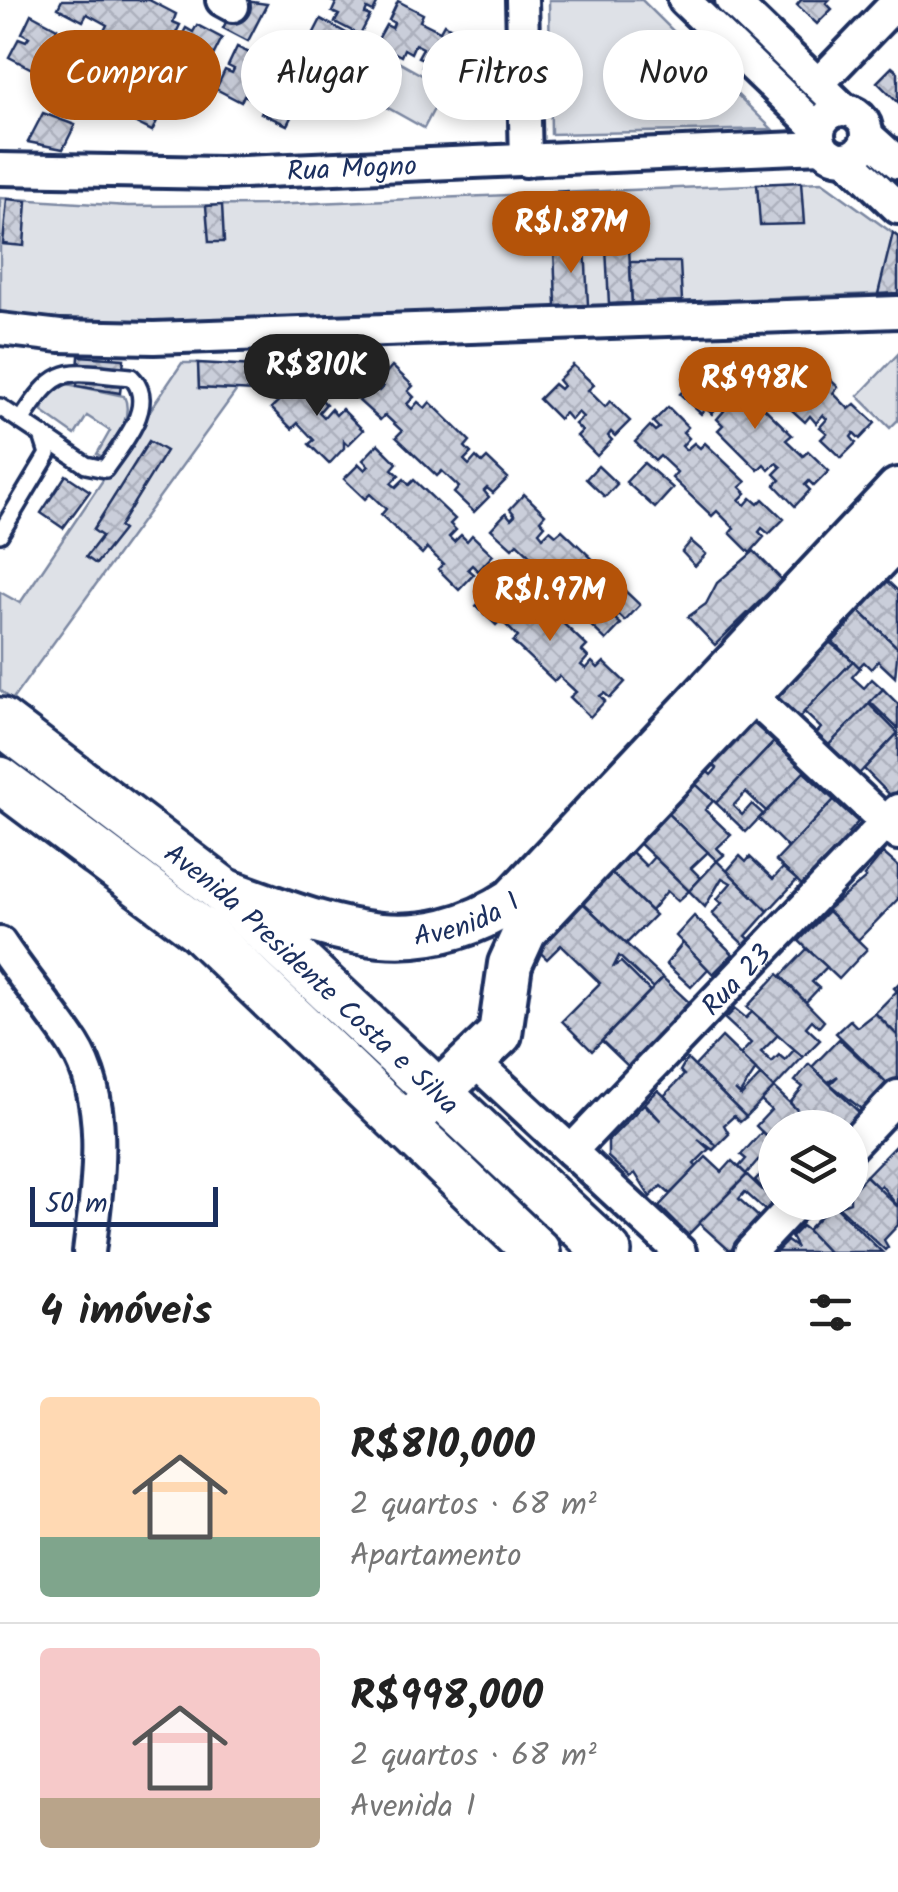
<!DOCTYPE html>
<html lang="pt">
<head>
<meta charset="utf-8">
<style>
	:root { --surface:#fff; --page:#f6f6f6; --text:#222; --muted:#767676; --line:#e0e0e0; --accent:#b45309 }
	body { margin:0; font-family:Kalam,sans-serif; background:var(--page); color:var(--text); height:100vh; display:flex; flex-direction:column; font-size:38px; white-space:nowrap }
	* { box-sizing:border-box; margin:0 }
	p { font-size:32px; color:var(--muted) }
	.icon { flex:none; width:55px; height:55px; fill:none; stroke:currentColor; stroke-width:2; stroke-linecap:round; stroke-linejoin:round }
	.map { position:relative; height:1252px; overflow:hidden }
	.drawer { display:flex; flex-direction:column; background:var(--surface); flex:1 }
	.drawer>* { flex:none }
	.top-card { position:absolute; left:30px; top:30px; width:840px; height:90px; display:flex; gap:20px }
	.buttons { position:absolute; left:758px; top:1110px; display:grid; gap:20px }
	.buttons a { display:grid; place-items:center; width:110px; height:110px; border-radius:50%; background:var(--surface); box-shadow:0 5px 15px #0003; font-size:50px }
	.scale { position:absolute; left:30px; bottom:25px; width:188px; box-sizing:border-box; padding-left:10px; border:5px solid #1b2f5e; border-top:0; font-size:28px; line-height:35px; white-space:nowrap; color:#1b2f5e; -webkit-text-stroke:8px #fff; paint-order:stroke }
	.price { position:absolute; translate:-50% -85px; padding:0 22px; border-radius:35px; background:var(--accent); color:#fff; font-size:32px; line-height:65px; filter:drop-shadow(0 2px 5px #0008) }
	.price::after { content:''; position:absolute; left:50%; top:60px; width:30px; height:22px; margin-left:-15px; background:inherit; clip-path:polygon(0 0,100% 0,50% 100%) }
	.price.on { background:#222; color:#fff }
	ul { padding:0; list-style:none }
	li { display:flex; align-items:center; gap:30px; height:250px; padding:0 40px }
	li+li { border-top:2px solid var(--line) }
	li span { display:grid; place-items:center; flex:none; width:280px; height:200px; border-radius:10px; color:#555 }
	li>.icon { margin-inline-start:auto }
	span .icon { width:120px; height:120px; fill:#fffc; stroke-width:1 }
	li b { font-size:42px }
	h2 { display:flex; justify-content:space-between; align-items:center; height:120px; padding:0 40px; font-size:42px }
	.chip { padding:0 35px; border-radius:45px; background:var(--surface); box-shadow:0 5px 15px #0003; font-size:35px; line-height:90px }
	.chip.on { background:var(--accent); color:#fff }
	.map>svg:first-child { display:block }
</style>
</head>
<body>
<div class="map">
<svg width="898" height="1252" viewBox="0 0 898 1252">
	<defs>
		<pattern id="building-cross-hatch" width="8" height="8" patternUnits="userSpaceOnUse" patternTransform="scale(2.5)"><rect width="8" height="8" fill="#caceda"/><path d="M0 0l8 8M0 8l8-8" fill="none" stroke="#adb1be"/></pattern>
	</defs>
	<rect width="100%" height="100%" fill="#fff"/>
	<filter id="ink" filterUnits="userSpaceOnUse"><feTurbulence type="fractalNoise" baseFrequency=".01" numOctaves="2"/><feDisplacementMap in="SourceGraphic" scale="20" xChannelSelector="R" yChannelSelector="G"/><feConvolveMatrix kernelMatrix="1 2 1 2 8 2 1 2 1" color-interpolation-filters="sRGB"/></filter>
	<g filter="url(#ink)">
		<g fill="#dee1e7" stroke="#7c88a2" stroke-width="2.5">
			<polygon points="549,0 642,0 772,129 551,134"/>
			<polygon points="377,50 445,88 424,128 356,90"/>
			<polygon points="822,182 898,237 898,293 129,325 0,313 0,198 128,206 268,205"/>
			<polygon points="898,354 898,420 890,428 858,396"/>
			<polygon points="182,363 198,363 199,388 237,390 12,700 0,690 0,592 20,603"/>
			<path d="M67,384L124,396C134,417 115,440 105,458L97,454L110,431L87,416L75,435L41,411L52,392Z"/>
		</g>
		<g fill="url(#building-cross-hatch)" stroke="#1b2f5e" stroke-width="2.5">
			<polygon points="62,0 149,0 176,14 173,22 180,25 175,35 181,37 186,28 193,32 197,25 222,38 212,58 205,54 203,59 210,62 200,81 175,68 178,61 158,51 155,57 104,31 107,25 87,14 83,21 58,8"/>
			<polygon points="238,0 267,4 248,41 223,28"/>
			<polygon points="329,0 379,0 373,12 367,9 365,14 370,16 360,35 335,22 339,15 332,12 336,3"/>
			<polygon points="801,0 829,0 826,3 832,9 817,24 797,5"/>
			<polygon points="398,1 423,14 420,21 440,31 444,24 469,37 459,56 453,59 457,61 447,80 422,67 425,60 418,57 423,48 415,44 411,53 404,49 401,56 376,43 386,25 392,28 394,23 389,20"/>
			<polygon points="31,14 57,28 54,34 61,38 56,47 63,51 67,41 73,45 77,38 128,64 125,71 132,75 127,84 134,87 139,78 145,82 149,75 174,88 164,107 157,103 155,108 162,111 152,131 126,118 130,111 110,100 106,107 55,81 59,74 39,64 36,71 9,57 19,38 26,41 29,37 22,33"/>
			<polygon points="321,19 377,50 356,90 300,60"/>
			<polygon points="237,47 262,59 259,66 267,70 262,79 268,82 273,73 280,77 284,70 309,83 299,102 292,99 290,104 296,107 287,125 261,113 265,105 244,95 241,102 216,89 225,70 232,73 234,69 228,66"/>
			<polygon points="892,67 898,72 898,103 877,82"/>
			<polygon points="492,79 515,91 509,104 485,92"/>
			<polygon points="464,95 479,103 471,118 457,110"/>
			<polygon points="43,113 75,125 63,149 28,142"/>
			<polygon points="801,182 804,224 760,225 757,184"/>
			<polygon points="568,191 571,224 555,225 551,192"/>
			<polygon points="7,199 27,201 24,246 3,244"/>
			<polygon points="222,205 224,242 209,242 206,206"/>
			<polygon points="893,233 898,237 898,293 878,294"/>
			<polygon points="585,245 588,305 556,306 554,246"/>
			<polygon points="606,248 629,248 632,303 609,304"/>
			<polygon points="630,262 680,262 682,301 632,303"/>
			<polygon points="79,356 124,359 120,393 77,386"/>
			<polygon points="714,359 735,379 729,384 746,401 751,395 792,435 786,440 803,456 808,451 829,471 814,486 809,481 805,485 810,490 795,506 775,485 780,480 774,474 781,467 776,463 769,470 764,464 758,470 718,430 723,425 717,419 724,411 719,406 712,414 706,408 701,414 680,394 695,378 701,384 705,380 699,375"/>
			<polygon points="198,363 256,366 255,391 199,388"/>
			<polygon points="573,365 594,385 588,390 605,407 610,401 630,421 615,436 611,432 608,436 612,440 597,456 577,436 582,431 575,424 583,417 578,412 571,420 565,413 559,419 539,399 554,384 560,389 563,386 558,380"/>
			<polygon points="392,366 413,386 408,391 414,397 407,404 412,409 418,402 425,408 430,402 470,441 465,447 471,453 464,460 469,465 476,457 482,463 487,458 508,478 493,493 487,488 484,491 489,497 474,512 454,493 459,487 442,471 437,476 396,437 402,431 385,415 380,420 359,401 374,385 379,391 383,387 378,382"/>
			<polygon points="818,368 838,387 833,393 849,409 855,404 875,423 860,439 854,433 851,437 856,443 841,458 821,439 827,433 820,427 827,419 823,415 816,423 810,416 805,422 784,403 799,387 802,390 803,383"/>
			<polygon points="305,373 325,393 320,398 326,404 319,412 324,417 331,409 336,415 342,409 363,430 348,445 344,441 344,448 329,464 309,444 314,440 298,423 292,429 271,408 287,393 292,398 295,395 290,389"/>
			<polygon points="668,407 688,427 683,432 689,438 682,446 686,450 694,443 700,448 705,443 746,482 740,487 746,493 739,500 745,505 751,498 758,504 763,499 784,519 769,534 762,528 759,532 764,537 750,553 730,533 734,528 717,511 712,516 672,478 677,472 660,456 655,461 635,442 650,426 655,431 659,428 653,422"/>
			<polygon points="149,441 166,451 119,527 123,530 96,564 86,557 102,536 93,530"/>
			<polygon points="378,444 397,463 392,469 399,475 391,483 396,487 404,479 409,485 414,480 455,519 450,524 456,530 449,537 454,542 461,535 467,541 472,535 493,555 478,571 472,565 468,569 474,574 459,590 438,569 443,564 427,548 422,554 381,515 386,509 370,494 365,499 344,479 359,464 365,470 369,466 363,460"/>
			<polygon points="644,463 673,488 655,508 626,482"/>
			<polygon points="598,466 617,484 605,497 586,479"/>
			<polygon points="66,475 90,491 63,528 41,513"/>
			<polygon points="524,494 545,514 540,520 545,525 539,532 543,537 550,530 556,535 562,530 602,568 597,574 604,580 596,588 601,592 607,585 614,591 619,585 640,605 625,621 619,615 615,619 621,624 606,640 585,620 591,614 574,598 569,603 529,565 534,559 517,543 512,548 491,529 506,513 511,519 515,515 510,509"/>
			<polygon points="691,541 706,554 695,566 682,552"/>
			<polygon points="754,551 782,580 715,645 688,617 706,604 717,583"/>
			<polygon points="509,571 530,591 525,596 531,601 523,609 529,614 535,607 541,612 546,607 587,646 582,651 588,657 581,665 586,669 592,662 598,668 604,662 625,682 610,698 604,693 600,696 605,701 590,717 570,697 576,692 559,676 554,681 513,642 518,637 501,620 496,625 476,606 491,590 497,596 500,593 494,587"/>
			<polygon points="879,573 898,591 898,648 851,603"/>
			<polygon points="851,603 898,648 895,677 878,661 871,669 864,662 859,667 833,642 851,622 841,613"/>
			<polygon points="823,637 853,661 797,720 770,695"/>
			<polygon points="853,661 860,668 852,677 864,688 872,679 883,689 826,748 814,736 821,728 804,712"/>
			<polygon points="883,689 898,704 898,729 870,702"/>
			<polygon points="869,704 898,733 856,777 826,748"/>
			<polygon points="751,721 774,742 716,803 685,774 697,762 711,775 717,768 705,757"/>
			<polygon points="898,733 898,791 892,797 864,769"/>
			<polygon points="774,742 805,771 766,811 746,792 733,806 742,815 752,804 763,814 746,832 716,803"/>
			<polygon points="804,772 834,800 788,848 759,819"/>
			<polygon points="684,774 713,801 705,810 731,835 717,848 724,855 717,861 656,803"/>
			<polygon points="834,800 858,822 848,833 855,840 832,863 829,860 806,889 776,861"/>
			<polygon points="665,811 708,852 691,868 701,878 689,891 634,838"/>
			<polygon points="631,851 646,866 654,857 689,891 678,901 667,891 651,911 610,872"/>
			<polygon points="883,853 898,866 898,899 858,940 827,910 866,878 864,876"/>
			<polygon points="740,856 746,862 750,857 773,879 783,868 797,880 768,911 727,871"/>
			<polygon points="717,861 768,911 746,936 753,942 747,948 712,914 722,903 717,899 731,883 722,878 705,907 689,891"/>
			<polygon points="601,863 655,915 626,944 571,892"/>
			<polygon points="572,893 663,978 653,988 619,956 614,966 621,962 650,991 592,1051 562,1021 600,983 561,945 547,959 529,942"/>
			<polygon points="828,911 867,949 839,979 799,941"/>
			<polygon points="694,916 733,954 713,974 676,936"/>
			<polygon points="683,943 708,969 691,987 666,964"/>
			<polygon points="807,949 827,967 812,982 819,988 806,1002 781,976"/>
			<polygon points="778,974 824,1021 819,1027 812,1020 806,1027 820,1040 803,1057 747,1007"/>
			<polygon points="663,978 692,1005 631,1069 602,1041"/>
			<polygon points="898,984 898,1036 875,1013 897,991 894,988"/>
			<polygon points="735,1009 746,1018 752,1012 778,1035 761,1052 772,1062 779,1055 785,1060 794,1050 803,1057 774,1088 740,1055 751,1043 725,1019"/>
			<polygon points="875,1013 898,1036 898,1077 890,1086 836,1033 850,1020 857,1027"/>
			<polygon points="722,1037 756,1070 740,1094 735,1090 741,1096 761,1075 774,1088 746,1117 694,1067"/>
			<polygon points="839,1039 890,1086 861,1114 860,1108 830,1084 838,1076 828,1082 812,1067"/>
			<polygon points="687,1059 746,1117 740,1122 734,1116 724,1125 729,1134 717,1146 664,1096 684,1075 680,1071"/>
			<polygon points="809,1064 861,1114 848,1128 815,1128 790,1103 803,1087 795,1081"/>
			<polygon points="774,1088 790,1103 815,1128 775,1128 775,1145 756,1126 771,1110 761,1101"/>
			<polygon points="658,1090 717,1146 713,1150 698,1139 709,1149 694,1164 697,1167 670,1194 661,1186 650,1197 635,1173 630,1177 608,1157 608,1141 644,1104 661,1121 645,1103"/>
			<polygon points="762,1132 775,1145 775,1190 769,1196 755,1180 767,1168 758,1160 746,1174 739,1167 746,1159 741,1155"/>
			<polygon points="895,1146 898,1149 898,1207 881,1185 878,1188 866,1176"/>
			<polygon points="706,1157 722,1172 732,1161 747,1175 688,1235 659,1206"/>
			<polygon points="747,1175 776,1203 767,1212 745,1192 739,1199 761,1219 730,1251 699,1223"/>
			<polygon points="866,1176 898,1207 898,1225 884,1240 888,1247 885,1250 838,1206 850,1202 850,1193"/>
			<polygon points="833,1204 882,1252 828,1252 807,1230"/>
			<polygon points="802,1226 807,1230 828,1252 776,1252 787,1241 797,1248 791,1237"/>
		</g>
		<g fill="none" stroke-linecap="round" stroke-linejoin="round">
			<defs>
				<g id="lane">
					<polyline points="0,407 42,435 48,454 0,534"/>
					<path d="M21,421C59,361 66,372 131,377C159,404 121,445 105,469L86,465L42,435"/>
				</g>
				<g id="street">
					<polyline points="222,0 233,6"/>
					<polyline points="522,0 526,161"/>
					<polyline points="684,0 819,130"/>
					<polyline points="731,0 845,110"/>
					<polyline points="818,84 898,1"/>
					<circle cx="843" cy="134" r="24"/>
					<polyline points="868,136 898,163"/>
					<polyline points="847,159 898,208"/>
					<path id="s1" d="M0,169L221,173L822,147"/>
					<polyline points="0,329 60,336 154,338 898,312"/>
					<polyline points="751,696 898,834"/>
					<path d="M0,943C23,978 51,1010 74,1045C111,1103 97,1187 89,1252"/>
					<polyline points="475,1062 680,1252"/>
					<polyline points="850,1147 898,1096"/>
					<path id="s2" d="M571,1151L898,810"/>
					<polyline points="750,1252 797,1202"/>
				</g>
				<g id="secondary">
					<path id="s3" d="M221,889C325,926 412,967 513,900L898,490"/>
					<polyline points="413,1117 500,1034 510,964 525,931 898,536"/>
				</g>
				<g id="primary">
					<path id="s4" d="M0,721L221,889L608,1252"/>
					<polyline points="0,780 199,929 537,1252"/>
				</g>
			</defs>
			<use href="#lane" stroke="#1b2f5e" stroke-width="22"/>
			<use href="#street" stroke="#1b2f5e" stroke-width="38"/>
			<use href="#secondary" stroke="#1b2f5e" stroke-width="50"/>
			<use href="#primary" stroke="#1b2f5e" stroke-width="52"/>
			<use href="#lane" stroke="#fff" stroke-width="15"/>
			<use href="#street" stroke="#fff" stroke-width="30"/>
			<use href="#secondary" stroke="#fff" stroke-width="42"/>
			<use href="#primary" stroke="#fff" stroke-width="45"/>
		</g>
	</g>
	<g text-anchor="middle" stroke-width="8" stroke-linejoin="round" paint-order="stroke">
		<g font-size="28" fill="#1b2f5e" stroke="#fff">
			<text dy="10" stroke="none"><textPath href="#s1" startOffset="352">Rua Mogno</textPath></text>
			<text dy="10" stroke="none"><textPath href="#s3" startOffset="255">Avenida I</textPath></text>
			<text dy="10" stroke="none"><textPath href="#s4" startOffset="405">Avenida Presidente Costa e Silva</textPath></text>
			<text dy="10" stroke="none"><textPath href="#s2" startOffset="238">Rua 23</textPath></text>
		</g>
	</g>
</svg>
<div class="buttons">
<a><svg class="icon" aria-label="layers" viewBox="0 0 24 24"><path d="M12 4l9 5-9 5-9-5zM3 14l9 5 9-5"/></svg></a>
</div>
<div class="scale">50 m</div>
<b class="price" style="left:571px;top:276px">R$1.87M</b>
<b class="price on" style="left:317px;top:419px">R$810K</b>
<b class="price" style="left:755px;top:432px">R$998K</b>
<b class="price" style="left:550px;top:644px">R$1.97M</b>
<div class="top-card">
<a class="chip on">Comprar</a>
<a class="chip">Alugar</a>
<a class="chip">Filtros</a>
<a class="chip">Novo</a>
</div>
</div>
<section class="drawer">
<h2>4 imóveis<svg class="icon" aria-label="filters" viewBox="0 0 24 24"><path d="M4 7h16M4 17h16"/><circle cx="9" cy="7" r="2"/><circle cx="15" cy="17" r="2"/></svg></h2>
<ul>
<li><span style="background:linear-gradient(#ffd9b3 70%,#7fa58c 0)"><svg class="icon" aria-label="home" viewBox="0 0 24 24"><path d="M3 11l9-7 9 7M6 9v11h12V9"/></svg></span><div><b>R$810,000</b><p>2 quartos · 68 m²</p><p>Apartamento</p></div></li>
<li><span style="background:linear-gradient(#f6c9c9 75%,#b9a48a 0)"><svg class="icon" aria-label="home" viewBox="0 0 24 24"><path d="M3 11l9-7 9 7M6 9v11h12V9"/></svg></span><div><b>R$998,000</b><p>2 quartos · 68 m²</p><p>Avenida I</p></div></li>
</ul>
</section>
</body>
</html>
